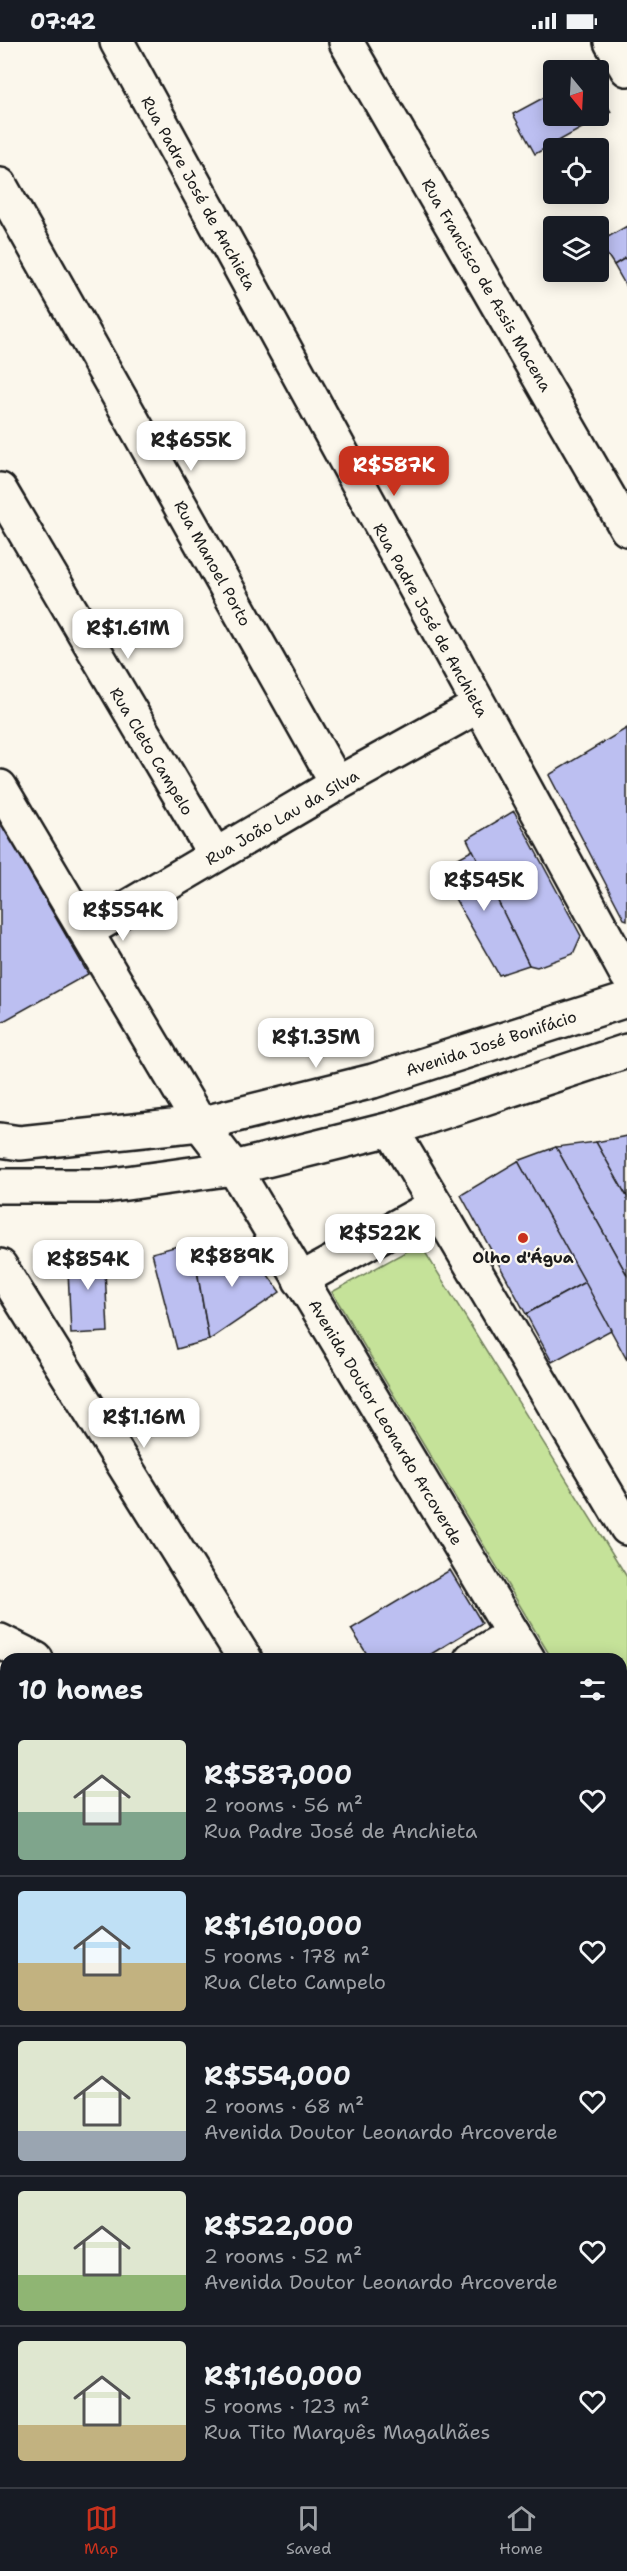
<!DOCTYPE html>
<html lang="en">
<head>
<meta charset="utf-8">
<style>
	:root { --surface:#171b24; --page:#242831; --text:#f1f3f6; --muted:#9ea1a6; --line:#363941; --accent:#c8321e }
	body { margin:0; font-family:"Shantell Sans",sans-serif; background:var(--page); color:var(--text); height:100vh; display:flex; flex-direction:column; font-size:22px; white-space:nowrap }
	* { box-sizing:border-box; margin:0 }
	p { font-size:20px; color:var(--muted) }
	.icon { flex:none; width:33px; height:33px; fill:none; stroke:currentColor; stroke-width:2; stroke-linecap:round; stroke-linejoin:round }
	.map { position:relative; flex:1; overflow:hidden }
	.side { position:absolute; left:0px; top:1611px; width:627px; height:834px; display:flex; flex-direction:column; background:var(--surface); border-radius:18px 18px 0 0; box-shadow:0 3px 15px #0003 }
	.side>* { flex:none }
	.needle { width:39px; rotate:162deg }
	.fabs { position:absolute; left:543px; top:18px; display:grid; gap:12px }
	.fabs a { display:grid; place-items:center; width:66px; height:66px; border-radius:6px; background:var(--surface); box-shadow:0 3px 15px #0003; font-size:30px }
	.price { position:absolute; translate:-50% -51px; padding:0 14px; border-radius:12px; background:#fff; color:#222; font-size:20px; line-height:39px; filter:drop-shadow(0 2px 3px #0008) }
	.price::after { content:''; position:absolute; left:50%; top:36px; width:18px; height:14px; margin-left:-9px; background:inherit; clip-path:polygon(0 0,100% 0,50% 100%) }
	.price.active { background:var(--accent); color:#fff }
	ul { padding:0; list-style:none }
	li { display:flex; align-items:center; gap:18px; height:150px; padding:0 18px }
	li+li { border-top:2px solid var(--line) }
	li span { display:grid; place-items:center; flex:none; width:168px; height:120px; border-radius:6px; color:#555 }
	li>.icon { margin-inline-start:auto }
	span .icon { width:72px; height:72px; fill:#fffc; stroke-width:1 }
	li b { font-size:26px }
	h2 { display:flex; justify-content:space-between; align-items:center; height:72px; padding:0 18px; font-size:26px }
	.status { display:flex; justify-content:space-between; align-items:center; height:42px; padding:0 30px; background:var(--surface); direction:ltr }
	.status svg { height:16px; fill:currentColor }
	.dock { display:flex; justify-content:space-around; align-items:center; height:84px; border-top:2px solid var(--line); background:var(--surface); font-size:16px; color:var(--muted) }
	.dock a { display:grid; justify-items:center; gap:3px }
	.dock .active { color:var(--accent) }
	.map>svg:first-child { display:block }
</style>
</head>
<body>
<div class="status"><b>07:42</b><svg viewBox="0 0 49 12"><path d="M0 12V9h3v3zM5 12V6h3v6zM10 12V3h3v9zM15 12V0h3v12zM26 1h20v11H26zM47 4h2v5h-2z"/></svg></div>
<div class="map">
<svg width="627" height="2445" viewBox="0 0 627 2445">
	<rect width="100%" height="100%" fill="#fbf7ec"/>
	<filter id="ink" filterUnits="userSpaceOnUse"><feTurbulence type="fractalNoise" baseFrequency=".0167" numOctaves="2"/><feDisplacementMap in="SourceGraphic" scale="12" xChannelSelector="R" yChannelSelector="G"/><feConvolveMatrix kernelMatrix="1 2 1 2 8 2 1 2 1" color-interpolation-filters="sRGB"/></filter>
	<g filter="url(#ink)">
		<polygon fill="#c5e299" stroke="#707f5a" stroke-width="1.5" points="420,1202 627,1535 627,1700 621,1704 621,1617 552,1617 332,1250"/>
		<g fill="#bcbff1" stroke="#1c1c1c" stroke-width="1.5">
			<polygon points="598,48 611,70 535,112 513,72 554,50 554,74 598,74"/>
			<polygon points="627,184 627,215 614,223 599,200"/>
			<polygon points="627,215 627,246 614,223"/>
			<polygon points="627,686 627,878 624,877 549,733"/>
			<polygon points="514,769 581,894 573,912 537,925 529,923 467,797"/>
			<polygon points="0,779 88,932 0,981"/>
			<polygon points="473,808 529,923 499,933 438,827"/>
			<polygon points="627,1094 627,1155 596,1100"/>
			<polygon points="596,1100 627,1155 627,1233 556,1105"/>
			<polygon points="556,1105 627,1233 627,1318 518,1119"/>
			<polygon points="518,1119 585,1240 526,1272 461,1153"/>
			<polygon points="185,1202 195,1216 209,1298 177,1307 152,1211"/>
			<polygon points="104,1206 108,1290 71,1292 67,1208"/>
			<polygon points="249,1206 280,1250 209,1298 195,1216"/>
			<polygon points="585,1240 611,1288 552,1320 526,1272"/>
			<polygon points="450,1528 482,1581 423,1617 370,1617 351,1587"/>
			<polygon points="625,1816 627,1895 621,1898 621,1819"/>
		</g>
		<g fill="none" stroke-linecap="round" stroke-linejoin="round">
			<defs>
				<g id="minor">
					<polyline points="117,0 627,933"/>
					<polyline points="346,0 627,487"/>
					<polyline points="611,0 627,27"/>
					<polyline points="0,143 337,742"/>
					<polyline points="0,448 215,813"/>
					<polyline points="0,745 200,1082 234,1126 528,1617"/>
					<polyline points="87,889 337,742 478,664"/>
					<polyline points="391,1087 627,1486"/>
					<polyline points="0,1224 245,1617"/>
					<polyline points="300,1238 436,1163"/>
					<polyline points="0,1599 36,1617"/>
					<polyline points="471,1617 513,1592"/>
					<polyline points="621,1731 627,1727"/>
					<polyline points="621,1774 627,1784"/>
					<polyline points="0,1893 6,1890"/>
					<polyline points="0,1976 6,1987"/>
					<polyline points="621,2218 627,2228"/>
					<polyline points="621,2296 627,2292"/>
					<polyline points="276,2439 280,2445"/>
					<polyline points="374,2445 384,2439"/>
				</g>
				<g id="major">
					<polyline points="0,1098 20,1101 200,1082 373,1039 627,958"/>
					<polyline points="0,1144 105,1144 234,1126 391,1087 627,1009"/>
				</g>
			</defs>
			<use href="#minor" stroke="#1c1c1c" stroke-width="38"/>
			<use href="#major" stroke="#1c1c1c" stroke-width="38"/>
			<use href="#minor" stroke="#fbf7ec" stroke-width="33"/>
			<use href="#major" stroke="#fbf7ec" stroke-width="33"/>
		</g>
	</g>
	<circle fill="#c8321e" stroke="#fbf7ec" stroke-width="2" cx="523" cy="1196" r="6"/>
	<g text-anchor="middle" stroke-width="4.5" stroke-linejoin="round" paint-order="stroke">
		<g font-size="16" fill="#1c1c1c" stroke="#fbf7ec">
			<text transform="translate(199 151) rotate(61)" y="6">Rua Padre José de Anchieta</text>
			<text transform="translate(487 243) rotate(60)" y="6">Rua Francisco de Assis Macena</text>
			<text transform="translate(213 521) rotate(61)" y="6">Rua Manoel Porto</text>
			<text transform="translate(431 578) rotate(61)" y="6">Rua Padre José de Anchieta</text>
			<text transform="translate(152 709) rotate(59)" y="6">Rua Cleto Campelo</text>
			<text transform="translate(282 775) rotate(-30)" y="6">Rua João Lau da Silva</text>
			<text transform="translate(491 1001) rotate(-18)" y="6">Avenida José Bonifácio</text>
			<text transform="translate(386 1380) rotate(59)" y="6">Avenida Doutor Leonardo Arcoverde</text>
		</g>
		<g font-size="16" font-weight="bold" fill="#1c1c1c" stroke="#fbf7ec">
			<text x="523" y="1221">Olho d'Água</text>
		</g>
	</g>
</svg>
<div class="fabs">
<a><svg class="needle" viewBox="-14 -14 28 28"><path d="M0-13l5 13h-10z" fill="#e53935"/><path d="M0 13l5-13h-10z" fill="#9ea1a6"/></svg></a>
<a><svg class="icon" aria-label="locate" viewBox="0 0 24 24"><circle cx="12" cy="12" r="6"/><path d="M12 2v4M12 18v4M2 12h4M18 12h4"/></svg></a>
<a><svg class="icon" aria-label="layers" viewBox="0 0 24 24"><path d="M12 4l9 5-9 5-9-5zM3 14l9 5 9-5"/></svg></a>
</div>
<b class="price" style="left:191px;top:430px">R$655K</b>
<b class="price active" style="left:394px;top:455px">R$587K</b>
<b class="price" style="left:128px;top:618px">R$1.61M</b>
<b class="price" style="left:484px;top:870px">R$545K</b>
<b class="price" style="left:123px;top:900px">R$554K</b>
<b class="price" style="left:316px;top:1027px">R$1.35M</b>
<b class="price" style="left:380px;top:1223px">R$522K</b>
<b class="price" style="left:232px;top:1246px">R$889K</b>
<b class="price" style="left:88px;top:1249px">R$854K</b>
<b class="price" style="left:144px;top:1407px">R$1.16M</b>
<section class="side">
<h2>10 homes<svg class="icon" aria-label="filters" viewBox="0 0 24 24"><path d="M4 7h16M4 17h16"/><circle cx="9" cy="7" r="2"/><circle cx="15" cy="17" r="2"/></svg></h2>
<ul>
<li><span style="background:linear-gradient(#dfe7d0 60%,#7fa58c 0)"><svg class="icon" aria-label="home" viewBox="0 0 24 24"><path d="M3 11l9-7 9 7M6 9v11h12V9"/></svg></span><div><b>R$587,000</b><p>2 rooms · 56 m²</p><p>Rua Padre José de Anchieta</p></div><svg class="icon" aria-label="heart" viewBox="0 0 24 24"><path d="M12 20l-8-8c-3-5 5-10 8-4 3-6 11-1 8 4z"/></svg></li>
<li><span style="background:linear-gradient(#bfe0f5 60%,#c2b280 0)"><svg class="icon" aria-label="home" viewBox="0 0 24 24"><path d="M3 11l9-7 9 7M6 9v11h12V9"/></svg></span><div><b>R$1,610,000</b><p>5 rooms · 178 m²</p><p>Rua Cleto Campelo</p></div><svg class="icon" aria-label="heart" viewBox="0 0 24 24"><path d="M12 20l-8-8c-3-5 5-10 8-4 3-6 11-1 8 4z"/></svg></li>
<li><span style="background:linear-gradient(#dfe7d0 75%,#9aa5b1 0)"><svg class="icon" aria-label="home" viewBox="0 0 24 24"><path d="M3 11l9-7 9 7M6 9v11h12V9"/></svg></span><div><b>R$554,000</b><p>2 rooms · 68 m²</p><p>Avenida Doutor Leonardo Arcoverde</p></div><svg class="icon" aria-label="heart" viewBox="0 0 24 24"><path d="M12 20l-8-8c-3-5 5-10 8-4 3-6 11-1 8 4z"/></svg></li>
<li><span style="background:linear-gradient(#dfe7d0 70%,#8fb573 0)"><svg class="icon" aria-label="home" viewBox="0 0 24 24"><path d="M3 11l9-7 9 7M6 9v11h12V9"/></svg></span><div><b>R$522,000</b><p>2 rooms · 52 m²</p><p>Avenida Doutor Leonardo Arcoverde</p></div><svg class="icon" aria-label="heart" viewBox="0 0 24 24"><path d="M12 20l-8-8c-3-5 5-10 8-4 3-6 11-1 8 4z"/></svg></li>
<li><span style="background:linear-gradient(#dfe7d0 70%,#c2b280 0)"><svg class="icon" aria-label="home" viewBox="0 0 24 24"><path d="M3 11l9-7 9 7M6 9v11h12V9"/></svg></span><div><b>R$1,160,000</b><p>5 rooms · 123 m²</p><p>Rua Tito Marquês Magalhães</p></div><svg class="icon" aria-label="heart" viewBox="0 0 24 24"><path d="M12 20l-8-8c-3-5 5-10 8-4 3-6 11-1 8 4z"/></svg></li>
</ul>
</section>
</div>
<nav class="dock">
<a class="active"><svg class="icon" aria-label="map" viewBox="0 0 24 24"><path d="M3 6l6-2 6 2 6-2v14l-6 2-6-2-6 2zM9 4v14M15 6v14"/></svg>Map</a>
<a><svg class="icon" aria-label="saved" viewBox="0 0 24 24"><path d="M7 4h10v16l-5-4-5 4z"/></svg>Saved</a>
<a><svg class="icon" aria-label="home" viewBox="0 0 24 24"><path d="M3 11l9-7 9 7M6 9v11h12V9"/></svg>Home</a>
</nav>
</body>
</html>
